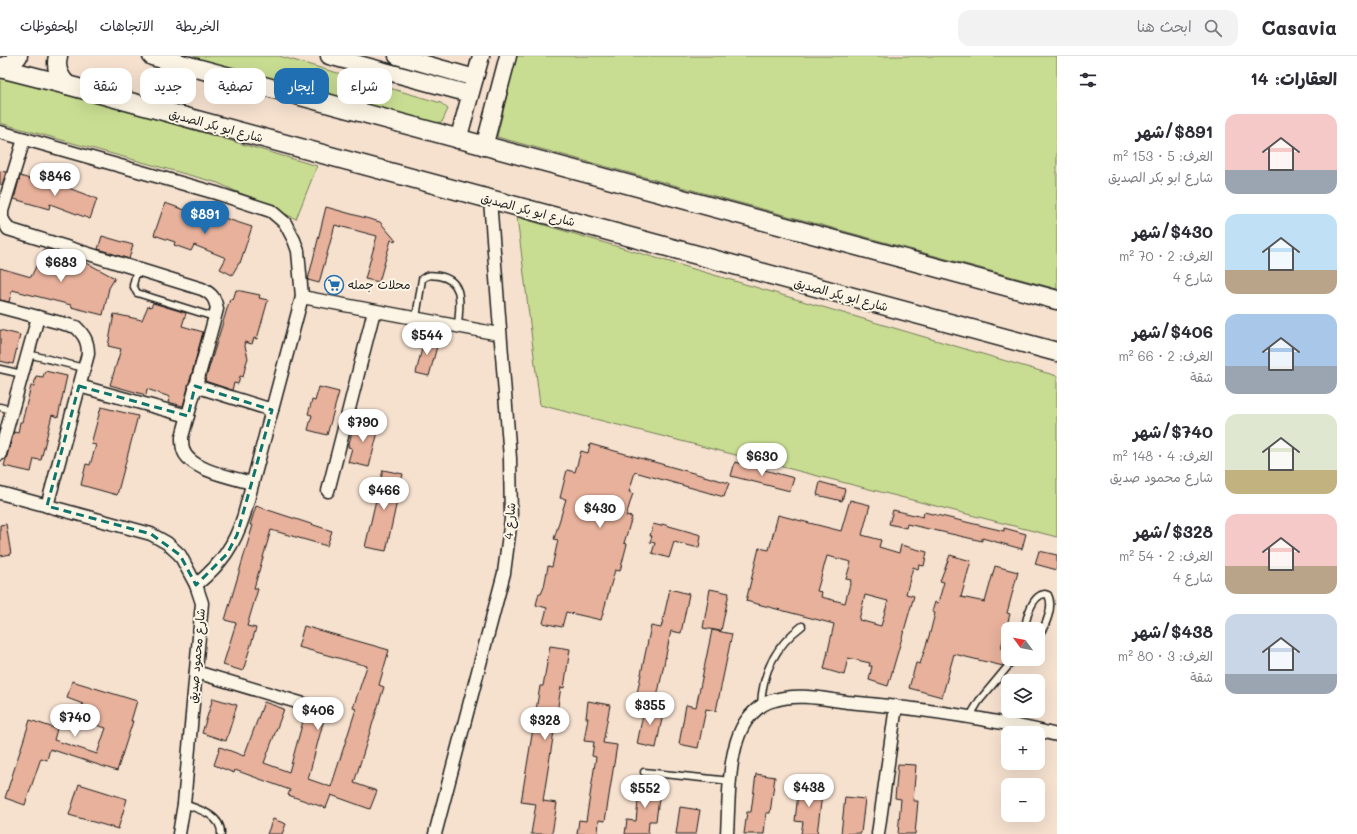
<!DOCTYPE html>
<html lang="ar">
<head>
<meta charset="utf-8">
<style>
	:root { --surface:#fff; --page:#f2f2f3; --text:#2b2b33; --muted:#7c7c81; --line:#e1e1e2; --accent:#1f6fb2 }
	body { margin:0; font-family:Mali,"Playpen Sans Arabic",sans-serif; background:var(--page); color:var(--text); direction:rtl; height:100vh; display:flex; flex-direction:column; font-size:15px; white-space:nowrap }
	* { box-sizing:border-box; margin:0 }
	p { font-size:13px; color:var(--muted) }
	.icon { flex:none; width:22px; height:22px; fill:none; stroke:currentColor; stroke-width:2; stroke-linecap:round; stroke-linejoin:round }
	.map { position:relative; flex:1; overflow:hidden; direction:ltr }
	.side { display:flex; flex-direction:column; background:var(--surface); width:300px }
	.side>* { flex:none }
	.banner { position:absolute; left:12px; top:12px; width:380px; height:36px; direction:rtl; display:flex; gap:8px }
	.needle { width:26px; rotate:302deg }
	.buttons { position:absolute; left:1001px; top:566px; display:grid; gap:8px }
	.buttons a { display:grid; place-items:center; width:44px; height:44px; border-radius:8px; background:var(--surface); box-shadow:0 4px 16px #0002; font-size:20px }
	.price { position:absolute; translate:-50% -34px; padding:0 9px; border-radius:14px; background:#fff; color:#222; font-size:13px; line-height:26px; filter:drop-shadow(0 1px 2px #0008) }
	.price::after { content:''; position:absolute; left:50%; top:24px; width:12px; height:9px; margin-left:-6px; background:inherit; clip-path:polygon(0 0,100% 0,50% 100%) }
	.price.active { background:var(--accent); color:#fff }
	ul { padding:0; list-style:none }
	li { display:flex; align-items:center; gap:12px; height:100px; padding:0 20px }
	li span { display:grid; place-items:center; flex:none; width:112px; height:80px; border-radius:12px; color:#555 }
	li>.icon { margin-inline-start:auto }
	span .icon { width:48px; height:48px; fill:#fffc; stroke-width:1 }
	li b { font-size:17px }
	h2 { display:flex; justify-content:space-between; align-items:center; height:48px; padding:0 20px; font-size:17px }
	.pill { padding:0 14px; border-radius:12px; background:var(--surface); box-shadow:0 4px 16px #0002; font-size:14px; line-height:36px }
	.pill.active { background:var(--accent); color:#fff }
	header { display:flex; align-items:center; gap:24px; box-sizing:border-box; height:56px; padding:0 20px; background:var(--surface); border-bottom:1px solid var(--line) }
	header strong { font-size:19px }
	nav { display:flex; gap:22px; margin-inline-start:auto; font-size:14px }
	.search { width:280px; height:36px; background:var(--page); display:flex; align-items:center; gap:10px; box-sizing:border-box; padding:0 14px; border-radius:12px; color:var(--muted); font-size:15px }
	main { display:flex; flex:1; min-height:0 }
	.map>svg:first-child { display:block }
</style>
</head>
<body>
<header>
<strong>Casavia</strong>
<div class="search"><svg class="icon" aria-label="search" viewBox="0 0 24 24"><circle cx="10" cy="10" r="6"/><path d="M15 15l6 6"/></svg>ابحث هنا</div>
<nav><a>الخريطة</a><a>الاتجاهات</a><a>المحفوظات</a></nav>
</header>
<main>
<section class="side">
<h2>العقارات: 14<svg class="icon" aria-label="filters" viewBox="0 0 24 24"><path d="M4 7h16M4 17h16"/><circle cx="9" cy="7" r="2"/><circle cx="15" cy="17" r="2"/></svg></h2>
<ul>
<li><span style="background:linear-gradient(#f6c9c9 70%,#9aa5b1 0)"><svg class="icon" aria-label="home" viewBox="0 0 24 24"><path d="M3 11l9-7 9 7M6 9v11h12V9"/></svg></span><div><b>$891/شهر</b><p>الغرف: 5 · 153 m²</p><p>شارع ابو بكر الصديق</p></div></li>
<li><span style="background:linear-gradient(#bfe0f5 70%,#b9a48a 0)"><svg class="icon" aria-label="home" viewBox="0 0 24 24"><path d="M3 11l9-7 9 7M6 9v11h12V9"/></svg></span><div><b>$430/شهر</b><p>الغرف: 2 · 70 m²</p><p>شارع 4</p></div></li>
<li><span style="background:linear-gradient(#a9c7e8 65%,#9aa5b1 0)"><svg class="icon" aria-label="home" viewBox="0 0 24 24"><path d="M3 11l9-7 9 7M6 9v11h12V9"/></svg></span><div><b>$406/شهر</b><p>الغرف: 2 · 66 m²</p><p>شقة</p></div></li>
<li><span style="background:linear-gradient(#dfe7d0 70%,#c2b280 0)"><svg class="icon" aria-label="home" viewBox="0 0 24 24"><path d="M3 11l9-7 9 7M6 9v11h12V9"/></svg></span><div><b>$740/شهر</b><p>الغرف: 4 · 148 m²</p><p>شارع محمود صديق</p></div></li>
<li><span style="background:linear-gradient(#f6c9c9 65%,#b9a48a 0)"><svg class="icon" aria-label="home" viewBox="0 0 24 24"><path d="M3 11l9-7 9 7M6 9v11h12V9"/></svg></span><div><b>$328/شهر</b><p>الغرف: 2 · 54 m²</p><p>شارع 4</p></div></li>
<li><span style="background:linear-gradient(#c9d6e8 75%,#9aa5b1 0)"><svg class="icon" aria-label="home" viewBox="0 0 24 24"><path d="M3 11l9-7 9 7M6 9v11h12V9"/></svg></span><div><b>$438/شهر</b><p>الغرف: 3 · 80 m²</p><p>شقة</p></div></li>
</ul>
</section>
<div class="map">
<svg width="1057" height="778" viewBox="0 0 1057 778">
	<rect width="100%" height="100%" fill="#f6e1cf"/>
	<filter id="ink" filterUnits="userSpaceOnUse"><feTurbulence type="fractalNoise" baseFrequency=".025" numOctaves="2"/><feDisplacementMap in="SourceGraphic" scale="8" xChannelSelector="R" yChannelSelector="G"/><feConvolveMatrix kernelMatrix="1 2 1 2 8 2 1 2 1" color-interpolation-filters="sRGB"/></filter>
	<g filter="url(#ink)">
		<g fill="#c9dd92" stroke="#727c57">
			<polygon points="176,0 279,0 441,47 448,53 442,66 428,67"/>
			<polygon points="516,0 1057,0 1057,233 497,81"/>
			<polygon points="0,20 74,39 317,110 296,163 218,127 0,67"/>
			<polygon points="517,161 1057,320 1057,481 540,349"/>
		</g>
		<g fill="#e7b19b" stroke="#1c1c1c" fill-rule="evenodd">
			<polygon points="0,115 6,116 2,129 0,128"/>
			<polygon points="20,120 60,132 61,129 97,143 90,163 50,148 49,153 14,143"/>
			<polygon points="165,147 216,165 218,160 252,171 240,207 239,207 232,219 220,213 226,202 194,189 191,195 174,189 175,186 154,179"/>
			<polygon points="326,151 380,166 396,185 391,184 379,226 365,223 377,180 335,169 319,227 308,224"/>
			<polygon points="102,180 133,189 129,203 98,193"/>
			<polygon points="44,193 81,204 115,222 109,232 103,259 71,251 71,249 12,234 9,246 0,244 0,212 31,221"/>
			<polygon points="236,234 260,239 259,242 268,244 257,283 254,282 252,288 244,286 248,302 246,308 243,321 240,320 238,328 234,327 232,334 205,325 230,243 233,244"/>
			<polygon points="153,247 186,257 182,270 203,276 183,350 168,346 170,341 147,333 146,339 110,329 121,293 108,290 114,258 142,264 148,250 151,251"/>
			<polygon points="0,274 20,279 13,308 0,305"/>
			<polygon points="425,280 439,283 429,320 416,317"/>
			<polygon points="45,315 67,320 58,361 52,359 41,404 34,403 31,416 4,410 14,376 18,377 20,366 22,366 31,330 34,330 36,320 43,321"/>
			<polygon points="319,331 339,336 327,379 308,374 312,359 308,358 312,344 315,345"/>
			<polygon points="101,351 138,360 117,439 81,429 86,408 90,409 96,389 91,388"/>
			<polygon points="359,363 380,368 369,411 348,406 352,392 348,391 352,376 355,377"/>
			<polygon points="590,388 729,427 724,441 635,416 629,436 633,437 626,460 632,461 624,487 627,488 620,515 615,514 601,564 566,556 562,571 543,567 547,552 536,549 539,537 541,538 544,531 548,510 552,511 558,484 554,483 566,443 560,442 567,414 575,416 581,395 588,397"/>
			<polygon points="735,406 794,422 790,435 731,420"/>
			<polygon points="383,414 403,418 386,495 365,491"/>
			<polygon points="820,426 845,433 842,445 817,439"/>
			<path d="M850,444L870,449L862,479L881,484L879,491L899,497L901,489L927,496L924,510L919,509L918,513L913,511L906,538L914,540L888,630L869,624L872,610H869L870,607L848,602L844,619L824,613L834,568L746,545L759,492L769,494L778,459L841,475ZM827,500L851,506L846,523L851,524L845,547L821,541L822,536L817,535ZM865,539L888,545L881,570L859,564Z"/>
			<polygon points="256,450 332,475 327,490 271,474 254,532 258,533 247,570 256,572 243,615 223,609 236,567 225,564 253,469 250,469"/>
			<polygon points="893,454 923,461 924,456 1004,475 1004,472 1026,478 1022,493 982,482 982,485 907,468 906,472 889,468"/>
			<polygon points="6,468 11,498 0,500 0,469"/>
			<polygon points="653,468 661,470 662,468 701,479 699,492 674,486 669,502 652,497 655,487 650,486 652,480 650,480"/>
			<polygon points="1039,495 1057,499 1057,514 1035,508"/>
			<polygon points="950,499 971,505 961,541 985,546 995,510 1018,516 1007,557 1010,558 1001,592 1008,593 1008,603 1003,610 954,598 942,641 909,632 916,607 920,608 930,577 935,557 932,556 935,546 938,547 944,526 940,525"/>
			<polygon points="670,533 689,538 681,577 671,575 655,651 635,647 651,570 661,572"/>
			<polygon points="710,533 729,537 721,575 703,572"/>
			<polygon points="304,570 389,594 379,629 384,631 354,727 377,735 370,753 331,739 326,752 288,739 290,734 235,714 234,717 214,709 220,691 244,700 264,646 284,653 264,707 289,716 305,658 324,663 308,723 331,731 356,653 353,652 367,610 298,591"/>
			<polygon points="712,574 732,578 716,655 706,653 698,692 679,688 686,649 696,651"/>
			<polygon points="550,590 570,593 564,632 561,631 543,745 557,747 552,778 531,778 536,748 521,746 540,630 543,630"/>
			<polygon points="72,625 137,645 131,665 133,665 117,715 50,693 47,704 41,702 25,749 5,742 30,664 57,673 54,684 97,698 106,672 86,666 88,659 80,657 83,648 67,642"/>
			<polygon points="213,642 237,649 226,685 202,677"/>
			<polygon points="588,645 610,649 603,687 617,689 605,765 599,764 598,778 577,778 579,764 586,765 596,701 592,700 594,686 584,685 588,662 586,662"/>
			<polygon points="645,649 664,653 656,692 637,688"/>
			<polygon points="898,708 916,709 913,745 918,745 915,778 898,778 901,743 895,742"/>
			<polygon points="756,718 775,721 770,757 766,757 764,778 744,778 747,756 751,756"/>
			<polygon points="640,726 661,728 656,765 649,765 648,778 625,778 627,764 636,765"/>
			<polygon points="79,728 127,743 118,773 69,759"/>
			<polygon points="799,728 823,731 817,778 801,778 803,766 795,765"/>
			<polygon points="845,741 865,743 861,777 841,778"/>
			<polygon points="680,751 700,754 696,778 676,778"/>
			<polygon points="273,763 286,768 282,778 267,778"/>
		</g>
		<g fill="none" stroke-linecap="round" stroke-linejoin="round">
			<defs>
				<g id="service">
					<polyline points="137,213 133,229 137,237 214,261"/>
					<path d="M416,262L422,223C428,218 432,219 439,220C466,225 459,250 458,270"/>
					<polyline points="28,298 84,312"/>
					<polyline points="0,313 22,318"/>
					<polyline points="0,351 12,354"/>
					<path d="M1025,573C1026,562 1032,539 1045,538L1048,539C1054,550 1046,571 1038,579"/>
					<path d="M761,650C762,617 775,590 802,570"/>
					<polyline points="970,660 979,645 1014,603"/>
					<polyline points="644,716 731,725"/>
					<path d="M184,748C198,753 222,759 221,778"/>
				</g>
				<g id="minor">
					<path d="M0,76L216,137L271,155L285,167L294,184L298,195L302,241L244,459C234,490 222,507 196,529"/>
					<path d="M24,83L2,155V162L8,173L202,233C212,238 215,242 217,253L182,381C182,384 182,389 183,393C188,414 234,422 252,427"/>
					<polyline points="302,241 499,278"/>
					<path d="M0,251L76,271C85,280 88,286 88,298L47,450"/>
					<polyline points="79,330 188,360"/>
					<polyline points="195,330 272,354"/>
					<polyline points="0,398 38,261"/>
					<polyline points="328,435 374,255"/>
					<polyline points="0,437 151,478 167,487 180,499 196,529 202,547 184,748 179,778"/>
					<polyline points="196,616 307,649"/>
					<polyline points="435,778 504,517 511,463 510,402 490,144"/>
					<path d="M727,778C729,746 727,685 750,660C756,653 765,646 775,644C797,637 824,643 847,646C918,652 988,662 1057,679"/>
					<polyline points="878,778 896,650"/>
				</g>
				<g id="tertiary">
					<polyline points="329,0 470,38"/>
					<polyline points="397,0 475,22"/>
					<polyline points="458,84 481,0"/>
					<polyline points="484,91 508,0"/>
				</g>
				<g id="secondary">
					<path d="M58,0C55,12 59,20 67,29"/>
					<polyline points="152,0 1057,244"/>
					<polyline points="0,12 67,29 1057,296"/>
					<polyline points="0,12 12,7 18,0"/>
				</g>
			</defs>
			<use href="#service" stroke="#1c1c1c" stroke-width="9"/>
			<use href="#minor" stroke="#1c1c1c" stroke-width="15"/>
			<use href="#tertiary" stroke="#1c1c1c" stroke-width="19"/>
			<use href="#secondary" stroke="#1c1c1c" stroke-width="21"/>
			<use href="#service" stroke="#fcf5e5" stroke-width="6"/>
			<use href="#minor" stroke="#fcf5e5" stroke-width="12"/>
			<use href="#tertiary" stroke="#fcf5e5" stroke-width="16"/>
			<use href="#secondary" stroke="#fcf5e5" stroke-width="18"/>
		</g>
	</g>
	<path fill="none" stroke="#0f766e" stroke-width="3" stroke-dasharray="8 5" stroke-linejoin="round" d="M79,330L188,360L195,330L272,354L237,479L227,498L196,529L180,499L151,478L47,450Z"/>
	<defs>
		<symbol id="supermarket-ring" viewBox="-11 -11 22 22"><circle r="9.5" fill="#fcf5e5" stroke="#1f6fb2" stroke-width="1.5"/><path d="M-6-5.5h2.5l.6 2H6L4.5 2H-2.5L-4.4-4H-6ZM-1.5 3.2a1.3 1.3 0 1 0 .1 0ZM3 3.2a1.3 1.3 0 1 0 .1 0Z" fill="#1f6fb2"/></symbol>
	</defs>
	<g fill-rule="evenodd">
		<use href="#supermarket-ring" x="323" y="218" width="22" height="22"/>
	</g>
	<g text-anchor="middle" stroke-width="4" stroke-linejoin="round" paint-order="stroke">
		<g font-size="12" fill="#1c1c1c" stroke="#fcf5e5">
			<text transform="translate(216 70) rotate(15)" y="4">شارع ابو بكر الصديق</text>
			<text transform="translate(528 154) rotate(15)" y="4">شارع ابو بكر الصديق</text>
			<text transform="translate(841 239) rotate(15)" y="4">شارع ابو بكر الصديق</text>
			<text transform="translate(510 465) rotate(-86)" y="4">شارع 4</text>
			<text transform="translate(197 600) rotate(-85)" y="4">شارع محمود صديق</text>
		</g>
		<g font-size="12" fill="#1c1c1c" stroke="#fcf5e5" text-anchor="start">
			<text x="348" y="233">محلات جمله</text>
		</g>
	</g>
</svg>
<div class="buttons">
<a><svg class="needle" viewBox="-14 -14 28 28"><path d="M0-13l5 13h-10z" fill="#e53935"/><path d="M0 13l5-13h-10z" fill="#7c7c81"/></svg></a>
<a><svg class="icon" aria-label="layers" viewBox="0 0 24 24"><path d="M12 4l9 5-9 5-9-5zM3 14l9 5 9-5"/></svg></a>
<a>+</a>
<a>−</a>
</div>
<b class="price" style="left:55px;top:141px">$846</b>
<b class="price active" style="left:205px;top:179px">$891</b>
<b class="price" style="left:61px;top:227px">$683</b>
<b class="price" style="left:427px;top:300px">$544</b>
<b class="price" style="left:363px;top:387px">$790</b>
<b class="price" style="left:762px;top:421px">$630</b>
<b class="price" style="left:384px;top:455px">$466</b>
<b class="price" style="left:600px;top:473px">$430</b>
<b class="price" style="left:650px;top:670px">$355</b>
<b class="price" style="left:318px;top:675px">$406</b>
<b class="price" style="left:75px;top:682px">$740</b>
<b class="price" style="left:545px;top:685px">$328</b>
<b class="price" style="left:809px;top:752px">$438</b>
<b class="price" style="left:645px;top:753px">$552</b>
<div class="banner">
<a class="pill">شراء</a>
<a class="pill active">إيجار</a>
<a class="pill">تصفية</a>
<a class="pill">جديد</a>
<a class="pill">شقة</a>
</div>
</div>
</main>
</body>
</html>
